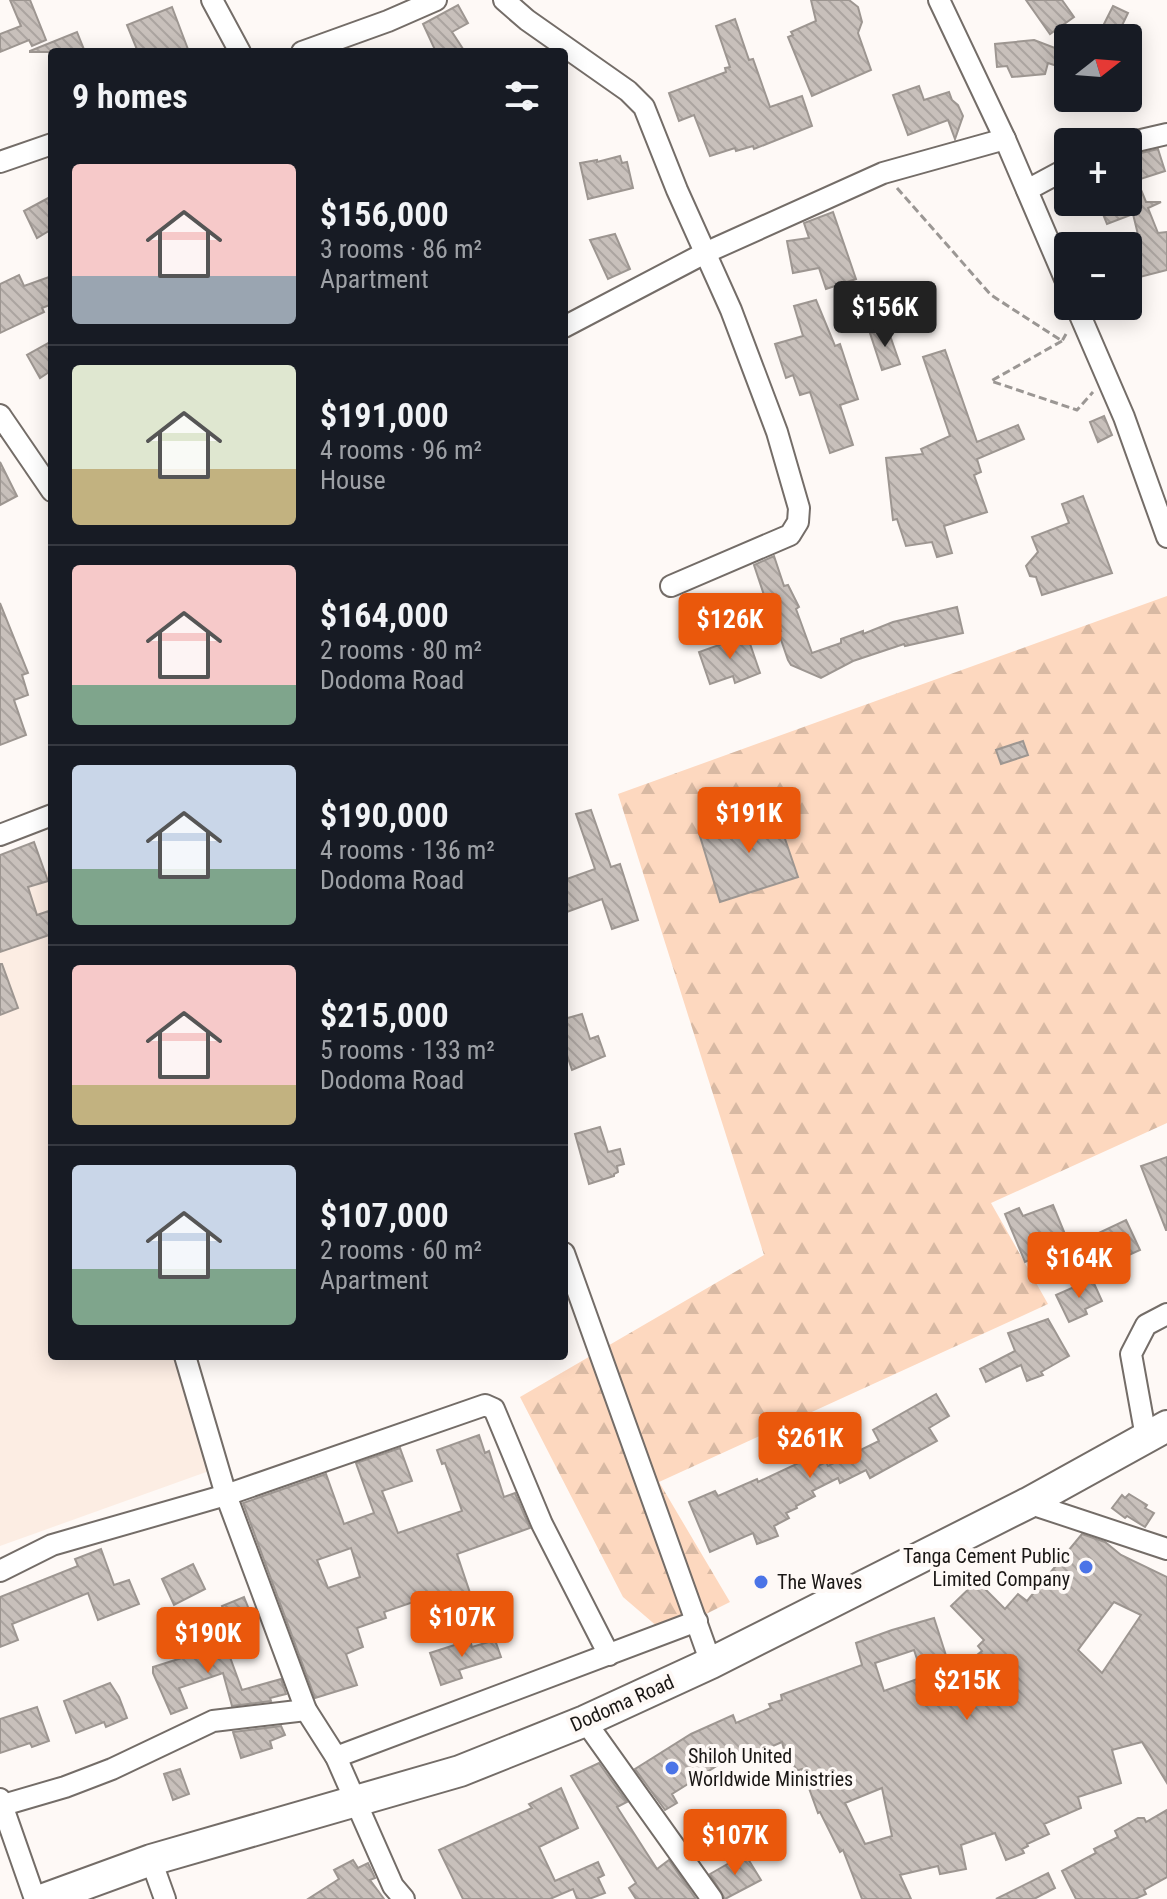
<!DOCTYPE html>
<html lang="en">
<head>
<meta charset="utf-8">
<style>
	:root { --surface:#171b24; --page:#242831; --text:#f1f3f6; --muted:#9ea1a6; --line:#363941; --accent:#ea580c }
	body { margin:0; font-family:"Roboto Condensed",sans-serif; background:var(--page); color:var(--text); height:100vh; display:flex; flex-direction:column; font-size:30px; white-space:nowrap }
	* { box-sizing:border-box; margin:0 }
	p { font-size:26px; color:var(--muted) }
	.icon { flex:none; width:44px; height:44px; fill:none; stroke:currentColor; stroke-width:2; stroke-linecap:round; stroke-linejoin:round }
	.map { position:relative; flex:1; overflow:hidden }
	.side { position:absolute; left:48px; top:48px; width:520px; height:1312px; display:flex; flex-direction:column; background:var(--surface); border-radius:8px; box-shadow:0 4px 20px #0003 }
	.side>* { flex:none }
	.needle { width:52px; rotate:73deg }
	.tools { position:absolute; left:1054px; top:24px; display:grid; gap:16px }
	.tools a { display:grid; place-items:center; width:88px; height:88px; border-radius:8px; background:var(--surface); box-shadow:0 4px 20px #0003; font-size:40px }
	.price { position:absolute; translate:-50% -68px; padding:0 18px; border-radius:8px; background:var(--accent); color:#fff; font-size:26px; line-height:52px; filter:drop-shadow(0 2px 4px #0008) }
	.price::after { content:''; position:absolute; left:50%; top:48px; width:24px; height:18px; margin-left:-12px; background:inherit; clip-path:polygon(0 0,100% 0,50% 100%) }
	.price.current { background:#222; color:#fff }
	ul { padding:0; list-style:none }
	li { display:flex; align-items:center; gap:24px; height:200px; padding:0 24px }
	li+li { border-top:2px solid var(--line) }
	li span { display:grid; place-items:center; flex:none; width:224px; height:160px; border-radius:8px; color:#555 }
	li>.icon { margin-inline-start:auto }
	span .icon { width:96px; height:96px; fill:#fffc; stroke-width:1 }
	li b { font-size:34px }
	h2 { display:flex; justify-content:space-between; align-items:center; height:96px; padding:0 24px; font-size:34px }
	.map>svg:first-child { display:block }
</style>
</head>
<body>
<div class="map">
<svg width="1167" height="1899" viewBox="0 0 1167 1899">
	<defs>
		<pattern id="forest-firs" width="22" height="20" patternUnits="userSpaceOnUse" patternTransform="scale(2)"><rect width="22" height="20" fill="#fdd8bf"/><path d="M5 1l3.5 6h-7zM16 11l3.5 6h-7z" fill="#d8b9a3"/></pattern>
		<pattern id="building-back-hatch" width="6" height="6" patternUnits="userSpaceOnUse" patternTransform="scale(2)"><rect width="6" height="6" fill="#c8c0bb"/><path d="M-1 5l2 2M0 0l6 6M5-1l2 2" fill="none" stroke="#aba4a0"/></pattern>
	</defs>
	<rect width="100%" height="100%" fill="#fef9f6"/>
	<polygon fill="#fcede3" points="52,870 52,1356 197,1356 223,1466 0,1546 0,887"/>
	<polygon fill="url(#forest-firs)" points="1167,596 1167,1123 991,1203 1048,1304 659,1482 730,1602 666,1634 623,1597 520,1397 764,1255 618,794"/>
	<g fill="url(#building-back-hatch)" stroke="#9d9691" stroke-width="2" fill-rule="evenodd">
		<polygon points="10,0 30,0 46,40 32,46 29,40 0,52 0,34 21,26"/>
		<polygon points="811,0 849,0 858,7 862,22 858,33 871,70 812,96 788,37 793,35 791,32 816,21"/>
		<polygon points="1026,0 1062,0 1074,17 1050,34"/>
		<polygon points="458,5 468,23 452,32 465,52 436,52 423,24"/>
		<polygon points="1113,6 1128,13 1116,38 1097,38"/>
		<polygon points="172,7 189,52 138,52 127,25"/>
		<polygon points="735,19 749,60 753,59 770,107 802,96 812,126 754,149 753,146 736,151 735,148 710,156 694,115 679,121 669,93 726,72 725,68 730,67 716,26"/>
		<polygon points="77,32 85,52 30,52 30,51"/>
		<polygon points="1034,40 1063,51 1057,66 1048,63 1045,74 1012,77 1007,66 997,67 995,44"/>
		<polygon points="919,86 924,100 949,92 952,100 958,105 963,116 955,139 948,120 908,135 893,95"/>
		<polygon points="1158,149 1165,171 1137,180 1146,202 1161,202 1148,208 1158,233 1167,232 1167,270 1128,280 1128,251 1141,247 1133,214 1107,224 1098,202 1128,202 1128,156"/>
		<polygon points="620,156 622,163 627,162 633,188 588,199 580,163 597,160 597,162"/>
		<polygon points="52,196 52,229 37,238 24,211"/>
		<polygon points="833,212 856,279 826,289 819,268 793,273 787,241 809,238 804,223"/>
		<polygon points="615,234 630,269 608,279 590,240"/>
		<polygon points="19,275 24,286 52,276 52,304 42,308 44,312 0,333 0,284"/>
		<polygon points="816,300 835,346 840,344 858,399 840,405 853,445 830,453 810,392 800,395 793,375 786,378 775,344 803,336 794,306"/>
		<polygon points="887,327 900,364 882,370 870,333"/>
		<polygon points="52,341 52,370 40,378 27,355"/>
		<polygon points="945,350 977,442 1018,425 1024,439 977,459 981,472 974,475 987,512 944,526 952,553 937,557 932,542 906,546 897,519 893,520 886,458 923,454 921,449 950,436 923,357"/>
		<polygon points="1104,416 1112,435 1098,442 1090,422"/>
		<polygon points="0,462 17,496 0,505"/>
		<polygon points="1083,496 1112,573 1042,595 1036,577 1030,576 1026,566 1038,552 1032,537 1069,523 1062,504"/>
		<polygon points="774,556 784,586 788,585 799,607 796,609 812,653 841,643 841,639 863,631 863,634 893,622 957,607 963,633 905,646 904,644 853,661 821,678 791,665 788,660 778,631 781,631 768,597 765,598 754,565"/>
		<polygon points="0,603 28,673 22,675 28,695 14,700 26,735 0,745"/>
		<polygon points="747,635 760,673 735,683 733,676 710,684 699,652"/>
		<polygon points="1023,741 1028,755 1001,764 996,750"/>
		<polygon points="591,810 611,867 620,864 638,920 612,929 602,899 564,913 564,880 595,869 576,814"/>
		<polygon points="780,810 787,835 784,836 798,877 720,902 699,833"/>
		<polygon points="34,842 48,881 28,887 37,915 52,910 52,934 0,952 0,855"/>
		<polygon points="0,964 2,964 18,1008 0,1015"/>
		<polygon points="582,1014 590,1039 598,1036 605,1056 572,1070 564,1046 564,1019"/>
		<polygon points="600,1127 608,1152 620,1149 624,1164 617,1166 618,1172 614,1174 614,1176 589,1184 575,1134"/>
		<polygon points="1167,1157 1167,1230 1166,1230 1141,1166"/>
		<polygon points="1053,1205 1067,1239 1037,1251 1039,1256 1025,1262 1005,1214 1019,1208 1023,1216"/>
		<polygon points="1126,1220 1140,1250 1120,1259 1118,1255 1098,1264 1086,1239"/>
		<polygon points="1092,1279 1102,1301 1085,1309 1087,1314 1069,1322 1056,1295"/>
		<polygon points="1048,1319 1069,1356 1041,1372 1043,1375 1027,1381 1021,1365 986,1382 980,1369 1015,1351 1008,1333"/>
		<polygon points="936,1394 949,1416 929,1428 937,1441 870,1478 866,1470 840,1483 838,1478 812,1491 815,1496 796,1506 797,1508 786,1513 789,1518 774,1526 778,1536 757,1544 753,1533 710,1552 689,1502 715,1491 718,1496 757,1479 758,1482 807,1459 812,1469 826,1462 828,1466 879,1441 873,1430"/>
		<path d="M479,1435L485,1453L489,1451L504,1497L515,1493L530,1528L457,1554L470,1593L459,1597L462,1605L426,1618L419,1600L384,1612L386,1618L357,1628L363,1647L346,1654L357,1685L315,1698L243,1503L326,1474L344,1524L374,1513L356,1463L400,1448L412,1481L382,1491L398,1533L462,1511L445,1463L442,1464L437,1450ZM351,1548L360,1577L328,1588L317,1560Z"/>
		<polygon points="1129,1494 1147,1505 1145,1508 1154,1513 1145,1527 1127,1516 1125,1518 1112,1508 1122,1495 1125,1498"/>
		<path d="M1082,1534L1105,1542L1121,1555L1167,1577V1783L1142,1742L1112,1750L1121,1783L1078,1797L1081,1808L1044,1824L1049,1834L1027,1844L1028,1846L1022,1849L1024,1853L1006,1860L995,1833L961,1845L966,1869L940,1874L938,1866L900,1875L911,1899H862L843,1850L840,1852L820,1812L818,1813L802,1769L796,1771L789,1751L785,1753L782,1742L734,1763L731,1757L672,1794L677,1803L665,1810L635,1769L691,1734L733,1715L736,1723L771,1708L769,1704L782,1700L781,1695L862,1665L856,1643L892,1630L934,1618L950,1668L968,1662L982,1651L978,1646L984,1640L951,1606L977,1581L1005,1609L1018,1594L1027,1601ZM1114,1602L1141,1615L1102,1673L1078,1650ZM914,1650L923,1677L884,1691L875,1663ZM882,1788L892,1836L865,1844L845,1803Z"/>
		<polygon points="101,1549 114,1585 129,1580 139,1604 98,1620 88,1593 12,1624 18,1640 0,1647 0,1597 78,1566 75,1559"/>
		<polygon points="193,1564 205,1589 174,1605 162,1579"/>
		<polygon points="244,1597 252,1617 230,1626 222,1606"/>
		<polygon points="195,1629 199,1646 223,1638 242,1690 281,1679 286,1694 270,1698 271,1701 232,1706 223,1673 179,1688 187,1708 171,1714 153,1673 153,1667 188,1656 180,1633"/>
		<polygon points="470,1640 472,1647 495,1640 501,1657 459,1670 462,1678 441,1685 430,1653"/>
		<polygon points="110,1683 119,1697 127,1718 106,1727 104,1722 76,1733 64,1701"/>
		<polygon points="37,1707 49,1741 32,1747 30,1743 0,1753 0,1719"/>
		<polygon points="281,1726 285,1735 270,1741 272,1748 241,1758 233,1732"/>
		<polygon points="599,1763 627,1802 617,1807 657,1869 669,1860 696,1899 636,1899 629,1888 636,1883 571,1776"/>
		<polygon points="180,1769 189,1794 173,1800 164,1774"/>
		<polygon points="561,1788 578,1828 539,1847 555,1881 598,1862 604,1875 598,1878 605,1893 589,1899 577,1899 573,1889 550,1899 463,1899 439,1850 532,1808 529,1804"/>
		<polygon points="1167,1810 1167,1877 1144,1890 1146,1894 1135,1899 1076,1899 1062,1871 1096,1853 1094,1849 1118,1837 1115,1831 1138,1818 1144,1818 1146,1822"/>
		<polygon points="745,1854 761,1880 725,1899 710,1874"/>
		<polygon points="353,1860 358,1868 368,1863 375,1878 370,1880 384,1899 308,1899 339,1879 334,1870"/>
		<polygon points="1048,1873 1055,1888 1034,1899 996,1899"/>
	</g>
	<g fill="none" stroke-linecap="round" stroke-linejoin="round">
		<defs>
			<g id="minor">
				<polyline points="212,0 240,52"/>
				<polyline points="504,0 527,20 628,91 644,107 677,190 731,310 777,432 799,508 798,522 790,535 671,586"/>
				<polyline points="939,0 1005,139 1068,286"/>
				<polyline points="302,52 388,21 436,0"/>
				<polyline points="1128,143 1167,134"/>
				<polyline points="0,162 52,144"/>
				<polyline points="1027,190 1068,168"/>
				<polyline points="1076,306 1124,417 1167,537"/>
				<polyline points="564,327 705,253 883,173 1005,139"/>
				<polyline points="0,415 52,491"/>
				<polyline points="0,835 52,815"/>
				<polyline points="564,1253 711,1663"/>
				<polyline points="185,1356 226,1495 306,1710 336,1757 393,1886 404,1899"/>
				<polyline points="1146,1437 1131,1354 1146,1325 1167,1314"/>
				<polyline points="1028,1503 1167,1549"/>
				<polyline points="0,1571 52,1545 226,1495 485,1405 494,1409 542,1524 609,1655"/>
				<polyline points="585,1721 712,1899"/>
				<polyline points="336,1757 697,1621"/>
				<polyline points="0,1799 35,1899"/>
				<polyline points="0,1806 65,1787 112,1769 213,1721 306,1710"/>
				<polyline points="151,1860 165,1899"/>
			</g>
			<polyline id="highway" points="44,1899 151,1860 460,1771 585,1721 711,1663 832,1602 1028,1503 1167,1426"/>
		</defs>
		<use href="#minor" stroke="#746d68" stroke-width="24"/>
		<use href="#highway" stroke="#746d68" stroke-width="34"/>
		<g stroke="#9b9794" stroke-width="3" stroke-dasharray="8 4" stroke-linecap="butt">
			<polyline points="897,188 991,295 1062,341 1066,334"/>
			<polyline points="1062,341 991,381 1077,410 1093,392"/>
		</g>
		<use href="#minor" stroke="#fff" stroke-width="20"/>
		<use href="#highway" stroke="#fff" stroke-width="30"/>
	</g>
	<g fill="#4b74e7" stroke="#fef9f6" stroke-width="3">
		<circle cx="1086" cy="1567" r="8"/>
		<circle cx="761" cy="1582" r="8"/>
		<circle cx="672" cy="1768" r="8"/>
	</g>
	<g text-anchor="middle" stroke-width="8" stroke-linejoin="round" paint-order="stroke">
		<g font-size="20" fill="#1a1715" stroke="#fef9f6" text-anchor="start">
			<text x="1070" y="1563" text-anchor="end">Tanga Cement Public<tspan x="1070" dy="23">Limited Company</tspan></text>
			<text x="777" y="1589">The Waves</text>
			<text x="688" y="1763">Shiloh United<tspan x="688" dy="23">Worldwide Ministries</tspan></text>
		</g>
		<g font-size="20" fill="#1a1715" stroke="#fef9f6">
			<text transform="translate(622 1703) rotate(-24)" y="7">Dodoma Road</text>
		</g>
	</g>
</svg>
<div class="tools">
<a><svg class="needle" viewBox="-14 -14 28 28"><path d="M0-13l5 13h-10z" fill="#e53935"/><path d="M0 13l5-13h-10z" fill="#9ea1a6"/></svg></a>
<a>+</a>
<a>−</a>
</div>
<b class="price current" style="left:885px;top:349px">$156K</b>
<b class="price" style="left:730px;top:661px">$126K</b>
<b class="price" style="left:749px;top:855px">$191K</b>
<b class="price" style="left:1079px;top:1300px">$164K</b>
<b class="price" style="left:810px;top:1480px">$261K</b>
<b class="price" style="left:462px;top:1659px">$107K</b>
<b class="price" style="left:208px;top:1675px">$190K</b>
<b class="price" style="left:967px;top:1722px">$215K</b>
<b class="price" style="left:735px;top:1877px">$107K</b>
<section class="side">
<h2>9 homes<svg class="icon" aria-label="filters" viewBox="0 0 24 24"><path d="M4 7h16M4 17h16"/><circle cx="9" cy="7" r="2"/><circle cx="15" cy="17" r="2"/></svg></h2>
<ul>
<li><span style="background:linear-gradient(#f6c9c9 70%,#9aa5b1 0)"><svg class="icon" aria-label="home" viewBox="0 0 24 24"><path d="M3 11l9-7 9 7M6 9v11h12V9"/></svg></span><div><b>$156,000</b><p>3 rooms · 86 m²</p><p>Apartment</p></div></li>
<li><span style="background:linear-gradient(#dfe7d0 65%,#c2b280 0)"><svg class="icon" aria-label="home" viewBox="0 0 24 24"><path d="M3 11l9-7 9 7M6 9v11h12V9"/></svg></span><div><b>$191,000</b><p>4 rooms · 96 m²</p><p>House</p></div></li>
<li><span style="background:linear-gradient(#f6c9c9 75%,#7fa58c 0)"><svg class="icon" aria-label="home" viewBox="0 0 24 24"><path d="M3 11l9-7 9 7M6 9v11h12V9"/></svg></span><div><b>$164,000</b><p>2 rooms · 80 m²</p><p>Dodoma Road</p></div></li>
<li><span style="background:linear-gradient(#c9d6e8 65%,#7fa58c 0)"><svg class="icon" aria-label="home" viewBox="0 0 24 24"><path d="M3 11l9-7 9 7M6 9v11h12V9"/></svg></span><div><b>$190,000</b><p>4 rooms · 136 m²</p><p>Dodoma Road</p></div></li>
<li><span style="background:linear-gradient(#f6c9c9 75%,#c2b280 0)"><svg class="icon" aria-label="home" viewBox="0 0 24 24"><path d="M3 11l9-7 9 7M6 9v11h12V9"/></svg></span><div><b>$215,000</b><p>5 rooms · 133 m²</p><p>Dodoma Road</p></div></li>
<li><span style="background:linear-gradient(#c9d6e8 65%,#7fa58c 0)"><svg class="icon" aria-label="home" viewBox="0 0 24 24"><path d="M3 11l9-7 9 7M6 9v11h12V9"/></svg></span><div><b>$107,000</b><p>2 rooms · 60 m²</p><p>Apartment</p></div></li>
</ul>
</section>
</div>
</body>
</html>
